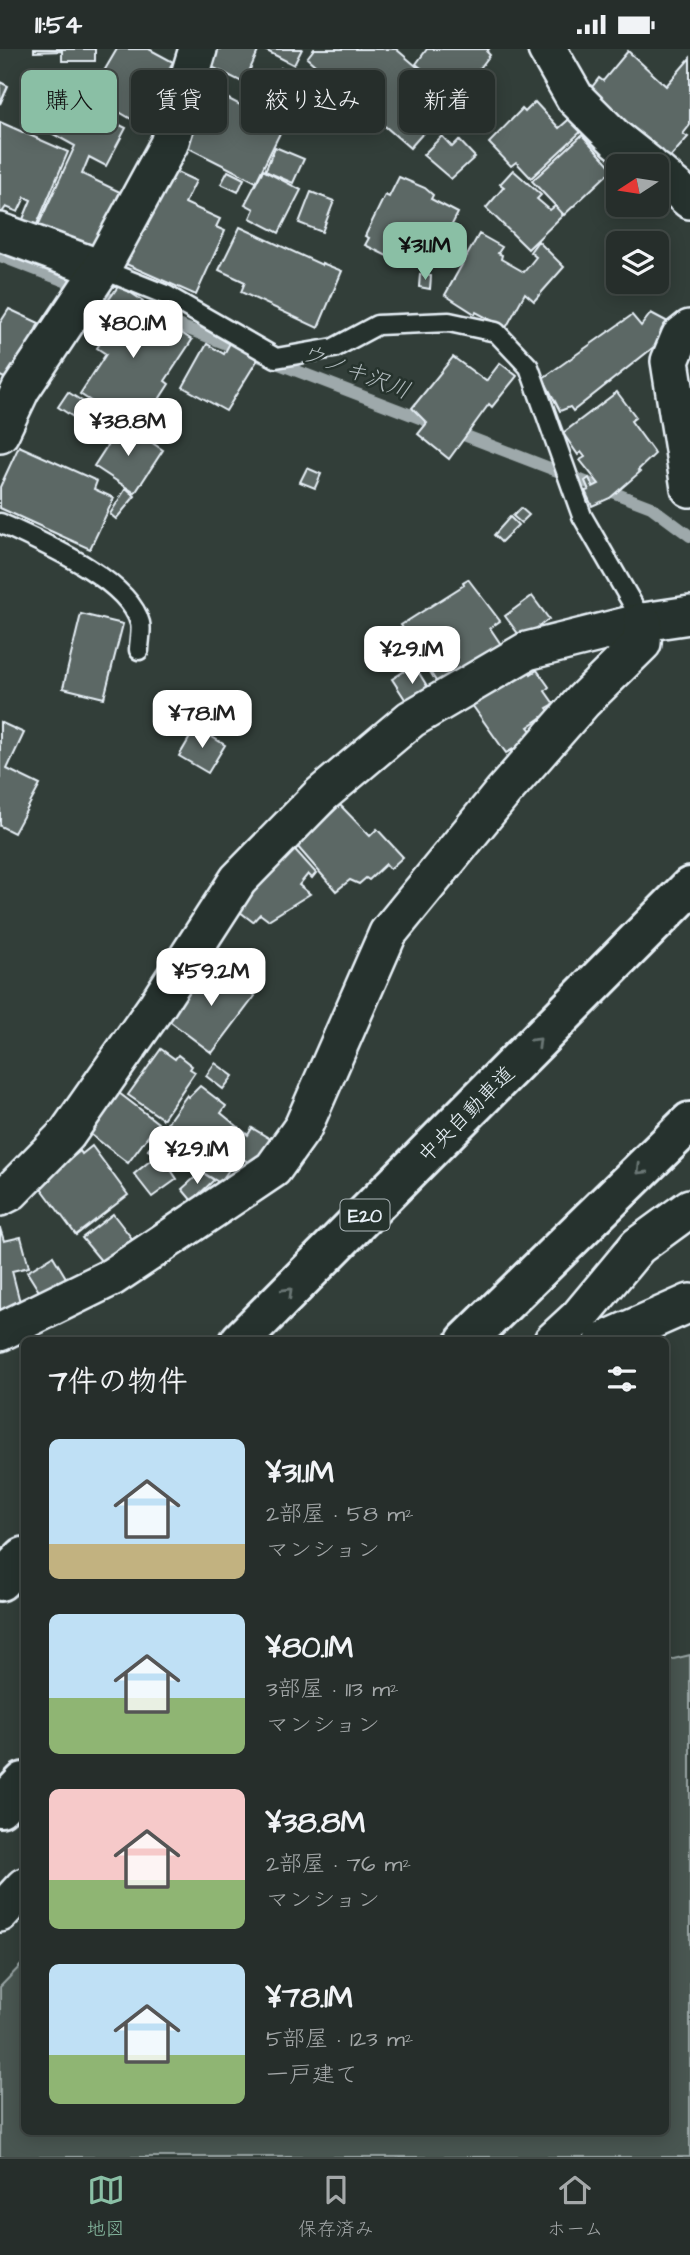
<!DOCTYPE html>
<html lang="ja">
<head>
<meta charset="utf-8">
<style>
	:root { --surface:#262e2b; --page:#323a37; --text:#f1f3f6; --muted:#a4a8a9; --line:#424a47; --accent:#8abfa5 }
	body { margin:0; font-family:"Architects Daughter","Klee One",sans-serif; background:var(--page); color:var(--text); height:100vh; display:flex; flex-direction:column; font-size:26px; white-space:nowrap }
	* { box-sizing:border-box; margin:0 }
	p { font-size:23px; color:var(--muted) }
	.icon { flex:none; width:38px; height:38px; fill:none; stroke:currentColor; stroke-width:2; stroke-linecap:round; stroke-linejoin:round }
	.map { position:relative; flex:1; overflow:hidden }
	.sheet { position:absolute; left:21px; top:1288px; width:648px; height:798px; display:flex; flex-direction:column; background:var(--surface); border-radius:10px; box-shadow:0 4px 18px #0003,0 0 0 2px var(--line) }
	.sheet>* { flex:none }
	.top-card { position:absolute; left:21px; top:21px; width:649px; height:63px; display:flex; gap:14px }
	.needle { width:46px; rotate:258deg }
	.tools { position:absolute; left:606px; top:105px; display:grid; gap:14px }
	.tools a { display:grid; place-items:center; width:63px; height:63px; border-radius:10px; background:var(--surface); box-shadow:0 4px 18px #0003,0 0 0 2px var(--line); font-size:35px }
	.price { position:absolute; translate:-50% -60px; padding:0 16px; border-radius:14px; background:#fff; color:#222; font-size:23px; line-height:46px; filter:drop-shadow(0 2px 4px #0008) }
	.price::after { content:''; position:absolute; left:50%; top:42px; width:21px; height:16px; margin-left:-10px; background:inherit; clip-path:polygon(0 0,100% 0,50% 100%) }
	.price.active { background:var(--accent); color:#111 }
	ul { padding:0; list-style:none }
	li { display:flex; align-items:center; gap:21px; height:175px; padding:0 28px }
	li span { display:grid; place-items:center; flex:none; width:196px; height:140px; border-radius:10px; color:#555 }
	li>.icon { margin-inline-start:auto }
	span .icon { width:84px; height:84px; fill:#fffc; stroke-width:1 }
	li b { font-size:30px }
	h2 { display:flex; justify-content:space-between; align-items:center; height:84px; padding:0 28px; font-size:30px }
	.tag { padding:0 24px; border-radius:10px; background:var(--surface); box-shadow:0 4px 18px #0003,0 0 0 2px var(--line); font-size:24px; line-height:63px }
	.tag.active { background:var(--accent); color:#111 }
	.status { display:flex; justify-content:space-between; align-items:center; height:49px; padding:0 35px; background:var(--surface); direction:ltr }
	.status svg { height:19px; fill:currentColor }
	.dock { display:flex; justify-content:space-around; align-items:center; height:98px; border-top:2px solid var(--line); background:var(--surface); font-size:19px; color:var(--muted) }
	.dock a { display:grid; justify-items:center; gap:4px }
	.dock .active { color:var(--accent) }
	.map>svg:first-child { display:block }
</style>
</head>
<body>
<div class="status"><b>11:54</b><svg viewBox="0 0 49 12"><path d="M0 12V9h3v3zM5 12V6h3v6zM10 12V3h3v9zM15 12V0h3v12zM26 1h20v11H26zM47 4h2v5h-2z"/></svg></div>
<div class="map">
<svg width="690" height="2108" viewBox="0 0 690 2108">
	<rect width="100%" height="100%" fill="#323e39"/>
	<filter id="ink" filterUnits="userSpaceOnUse"><feTurbulence type="fractalNoise" baseFrequency=".0143" numOctaves="2"/><feDisplacementMap in="SourceGraphic" scale="14" xChannelSelector="R" yChannelSelector="G"/><feConvolveMatrix kernelMatrix="1 2 1 2 8 2 1 2 1" color-interpolation-filters="sRGB"/></filter>
	<g filter="url(#ink)">
		<polygon fill="#495651" stroke="#98a4a4" stroke-width="2" points="690,1606 690,2108 0,2108 0,1938 24,1913 24,2082 665,2082 665,1612"/>
		<g fill="none" stroke-linecap="round" stroke-linejoin="round">
			<g stroke="#9ea9ab" stroke-width="12">
				<polyline points="0,207 124,255"/>
				<polyline points="141,262 651,458 690,487"/>
			</g>
		</g>
		<g fill="#5c6865" stroke="#e8f1f8" stroke-width="2">
			<polygon points="34,0 95,0 95,12 62,12 62,2 34,3"/>
			<polygon points="117,0 149,0 173,13 170,18 175,20 171,38 152,82 90,46"/>
			<polygon points="214,0 259,0 244,34 210,17"/>
			<polygon points="263,0 302,0 294,16"/>
			<polygon points="314,0 396,0 436,34 429,42 447,57 410,99 307,9"/>
			<polygon points="427,0 489,0 487,3 490,6 458,48 416,15"/>
			<polygon points="628,2 666,37 690,9 690,76 683,85 688,88 665,114 589,42 599,29 603,32"/>
			<polygon points="281,19 295,27 289,39 275,31"/>
			<polygon points="0,33 8,37 0,55"/>
			<polygon points="211,41 283,78 256,133 183,96"/>
			<polygon points="62,48 126,79 106,117 89,108 82,125 120,143 92,204 37,179 75,97 46,81"/>
			<polygon points="535,53 559,79 575,65 586,78 531,129 516,113 511,117 489,94 522,60 525,63"/>
			<polygon points="0,73 68,103 35,180 21,175 31,151 25,148 18,163 6,158 0,166"/>
			<polygon points="582,86 613,120 564,166 532,132"/>
			<polygon points="442,87 452,98 459,91 475,108 451,130 423,106"/>
			<polygon points="275,98 304,110 293,134 265,122"/>
			<polygon points="170,120 196,132 185,154 220,170 216,178 225,182 196,246 126,215"/>
			<polygon points="263,121 301,141 279,184 250,169 254,160 245,155"/>
			<polygon points="513,121 541,146 537,150 550,161 555,157 563,166 528,200 486,159 504,138 500,135"/>
			<polygon points="228,122 244,130 238,143 221,135"/>
			<polygon points="399,128 425,139 433,146 431,150 458,164 429,220 402,207 399,213 365,196 369,189 365,187 385,146 389,148"/>
			<polygon points="311,143 334,152 322,183 299,174"/>
			<polygon points="240,178 322,216 322,214 342,222 318,279 241,243 245,233 219,221"/>
			<polygon points="479,185 502,198 498,204 502,206 501,210 524,223 536,208 530,203 538,192 564,218 534,252 525,244 506,279 476,263 475,265 445,246"/>
			<polygon points="420,225 431,227 430,240 419,238"/>
			<polygon points="119,236 143,252 139,256 192,291 165,332 169,335 138,383 80,345 106,305 97,299 111,278 97,268"/>
			<polygon points="9,260 39,274 11,332 0,327 0,274"/>
			<polygon points="651,264 668,273 655,297 573,362 570,358 560,362 543,329 632,266 641,277"/>
			<polygon points="230,294 258,310 226,362 183,338 207,295 224,305"/>
			<polygon points="453,308 486,332 500,314 517,327 492,358 489,355 449,410 418,385 427,374 412,359"/>
			<polygon points="68,343 99,363 91,375 86,373 84,375 58,358"/>
			<polygon points="617,343 636,368 631,372 655,405 638,421 640,423 610,449 592,457 585,442 589,441 585,432 589,429 593,438 599,435 580,411 585,408 581,403 578,406 563,384"/>
			<polygon points="122,374 163,401 135,444 94,417"/>
			<polygon points="19,397 97,432 94,440 114,449 90,500 0,459 0,438"/>
			<polygon points="307,419 321,425 315,439 300,433"/>
			<polygon points="126,439 135,447 116,470 110,465"/>
			<polygon points="521,459 529,466 521,474 513,467"/>
			<polygon points="510,468 518,476 501,493 494,486"/>
			<polygon points="468,530 500,572 490,579 502,597 439,637 401,576 464,536 463,533"/>
			<polygon points="532,547 549,570 522,590 505,567"/>
			<polygon points="81,565 123,575 104,649 63,639"/>
			<polygon points="414,616 432,645 410,658 392,630"/>
			<polygon points="529,621 531,625 537,621 549,638 545,642 554,655 547,659 550,663 528,678 533,684 523,691 525,694 506,704 470,653 508,628 511,633"/>
			<polygon points="0,673 24,684 7,720 40,736 14,784 0,777"/>
			<polygon points="196,678 225,696 208,724 179,707"/>
			<polygon points="340,756 370,787 377,780 403,808 390,820 386,815 369,831 366,829 359,835 350,831 336,842 297,797"/>
			<polygon points="290,795 316,824 312,829 308,825 299,836 310,845 268,871 260,865 253,873 235,859"/>
			<polygon points="211,914 255,947 212,1004 168,971"/>
			<polygon points="161,1000 175,1010 178,1006 192,1017 190,1020 195,1023 163,1070 128,1046"/>
			<polygon points="215,1014 233,1027 223,1040 206,1027"/>
			<polygon points="200,1037 226,1057 221,1064 248,1086 252,1079 272,1091 251,1116 239,1106 220,1134 199,1121 197,1124 188,1117 191,1113 181,1105 172,1118 167,1115 177,1130 152,1148 134,1125 156,1107 148,1101 187,1046 189,1048"/>
			<polygon points="119,1044 158,1074 128,1114 89,1084"/>
			<polygon points="92,1097 128,1146 76,1186 39,1136 80,1102 82,1105"/>
			<polygon points="201,1123 214,1131 192,1152 182,1140"/>
			<polygon points="113,1165 137,1196 107,1219 82,1189"/>
			<polygon points="0,1179 4,1192 21,1188 29,1218 12,1222 22,1261 0,1267"/>
			<polygon points="53,1207 71,1237 45,1252 27,1223"/>
		</g>
		<g fill="none" stroke-linecap="round" stroke-linejoin="round">
			<defs>
				<g id="service">
					<polyline points="101,220 166,246 276,309 334,299 377,276 449,273 496,283 529,318 582,467 643,573"/>
					<path d="M0,474C38,492 128,529 140,574C142,581 139,593 139,601"/>
				</g>
				<g id="minor">
					<polyline points="547,0 575,49 616,90 650,117"/>
					<polyline points="656,122 690,151"/>
					<polyline points="0,183 101,220"/>
					<polyline points="690,280 680,288 670,312 690,439"/>
					<polyline points="0,384 21,340 101,220 169,95 198,0"/>
					<polyline points="0,1148 10,1143 67,1085 158,955 238,831 321,746 411,670 527,602 643,573 690,566"/>
					<polyline points="0,1283 112,1228 273,1120 303,1078 388,884 504,742 583,652 642,594 643,573"/>
					<polyline points="553,1292 579,1268 638,1197 690,1159"/>
					<polyline points="604,1292 690,1254"/>
					<polyline points="0,1864 24,1838"/>
				</g>
				<g id="motorway">
					<polyline points="240,1292 690,838"/>
					<polyline points="466,1292 690,1073"/>
					<polyline points="0,1532 24,1508"/>
					<polyline points="0,1758 24,1733"/>
				</g>
			</defs>
			<use href="#service" stroke="#e8f1f8" stroke-width="23"/>
			<use href="#minor" stroke="#e8f1f8" stroke-width="42"/>
			<use href="#motorway" stroke="#e8f1f8" stroke-width="44"/>
			<use href="#service" stroke="#26332d" stroke-width="18"/>
			<use href="#minor" stroke="#26332d" stroke-width="37"/>
			<use href="#motorway" stroke="#26332d" stroke-width="38"/>
		</g>
		<defs><path id="oneway-chevron" d="M-2-3.5L2.5 0L-2 3.5" fill="none" stroke-width="1.6" stroke-linecap="round" stroke-linejoin="round" transform="scale(1.75)"/></defs>
		<g stroke="#6a7674">
			<use href="#oneway-chevron" transform="translate(537 993) rotate(-45)"/>
			<use href="#oneway-chevron" transform="translate(641 1121) rotate(136)"/>
			<use href="#oneway-chevron" transform="translate(288 1243) rotate(-45)"/>
		</g>
	</g>
	<g text-anchor="middle" stroke-width="5" stroke-linejoin="round" paint-order="stroke">
		<rect fill="#26332d" stroke="#aeb8bb" stroke-width="2" x="340.5" y="1150.5" width="49" height="31" rx="5"/>
		<g font-size="19" font-weight="bold" fill="#e8f1f8">
			<text x="365" y="1173">E20</text>
		</g>
		<g font-size="21" fill="#e8f1f8" stroke="#26332d">
			<text transform="translate(466 1065) rotate(-45)" y="7">中央自動車道</text>
		</g>
		<g font-size="23" font-style="italic" fill="#b1bbbe" stroke="#26332d">
			<text transform="translate(356 322) rotate(21)" y="8">ウノキ沢川</text>
		</g>
	</g>
</svg>
<div class="tools">
<a><svg class="needle" viewBox="-14 -14 28 28"><path d="M0-13l5 13h-10z" fill="#e53935"/><path d="M0 13l5-13h-10z" fill="#a4a8a9"/></svg></a>
<a><svg class="icon" aria-label="layers" viewBox="0 0 24 24"><path d="M12 4l9 5-9 5-9-5zM3 14l9 5 9-5"/></svg></a>
</div>
<b class="price active" style="left:425px;top:233px">¥31.1M</b>
<b class="price" style="left:133px;top:311px">¥80.1M</b>
<b class="price" style="left:128px;top:409px">¥38.8M</b>
<b class="price" style="left:412px;top:637px">¥29.1M</b>
<b class="price" style="left:202px;top:701px">¥78.1M</b>
<b class="price" style="left:211px;top:959px">¥59.2M</b>
<b class="price" style="left:197px;top:1137px">¥29.1M</b>
<div class="top-card">
<a class="tag active">購入</a>
<a class="tag">賃貸</a>
<a class="tag">絞り込み</a>
<a class="tag">新着</a>
</div>
<section class="sheet">
<h2>7件の物件<svg class="icon" aria-label="filters" viewBox="0 0 24 24"><path d="M4 7h16M4 17h16"/><circle cx="9" cy="7" r="2"/><circle cx="15" cy="17" r="2"/></svg></h2>
<ul>
<li><span style="background:linear-gradient(#bfe0f5 75%,#c2b280 0)"><svg class="icon" aria-label="home" viewBox="0 0 24 24"><path d="M3 11l9-7 9 7M6 9v11h12V9"/></svg></span><div><b>¥31.1M</b><p>2部屋 · 58 m²</p><p>マンション</p></div></li>
<li><span style="background:linear-gradient(#bfe0f5 60%,#8fb573 0)"><svg class="icon" aria-label="home" viewBox="0 0 24 24"><path d="M3 11l9-7 9 7M6 9v11h12V9"/></svg></span><div><b>¥80.1M</b><p>3部屋 · 113 m²</p><p>マンション</p></div></li>
<li><span style="background:linear-gradient(#f6c9c9 65%,#8fb573 0)"><svg class="icon" aria-label="home" viewBox="0 0 24 24"><path d="M3 11l9-7 9 7M6 9v11h12V9"/></svg></span><div><b>¥38.8M</b><p>2部屋 · 76 m²</p><p>マンション</p></div></li>
<li><span style="background:linear-gradient(#bfe0f5 65%,#8fb573 0)"><svg class="icon" aria-label="home" viewBox="0 0 24 24"><path d="M3 11l9-7 9 7M6 9v11h12V9"/></svg></span><div><b>¥78.1M</b><p>5部屋 · 123 m²</p><p>一戸建て</p></div></li>
</ul>
</section>
</div>
<nav class="dock">
<a class="active"><svg class="icon" aria-label="map" viewBox="0 0 24 24"><path d="M3 6l6-2 6 2 6-2v14l-6 2-6-2-6 2zM9 4v14M15 6v14"/></svg>地図</a>
<a><svg class="icon" aria-label="saved" viewBox="0 0 24 24"><path d="M7 4h10v16l-5-4-5 4z"/></svg>保存済み</a>
<a><svg class="icon" aria-label="home" viewBox="0 0 24 24"><path d="M3 11l9-7 9 7M6 9v11h12V9"/></svg>ホーム</a>
</nav>
</body>
</html>
